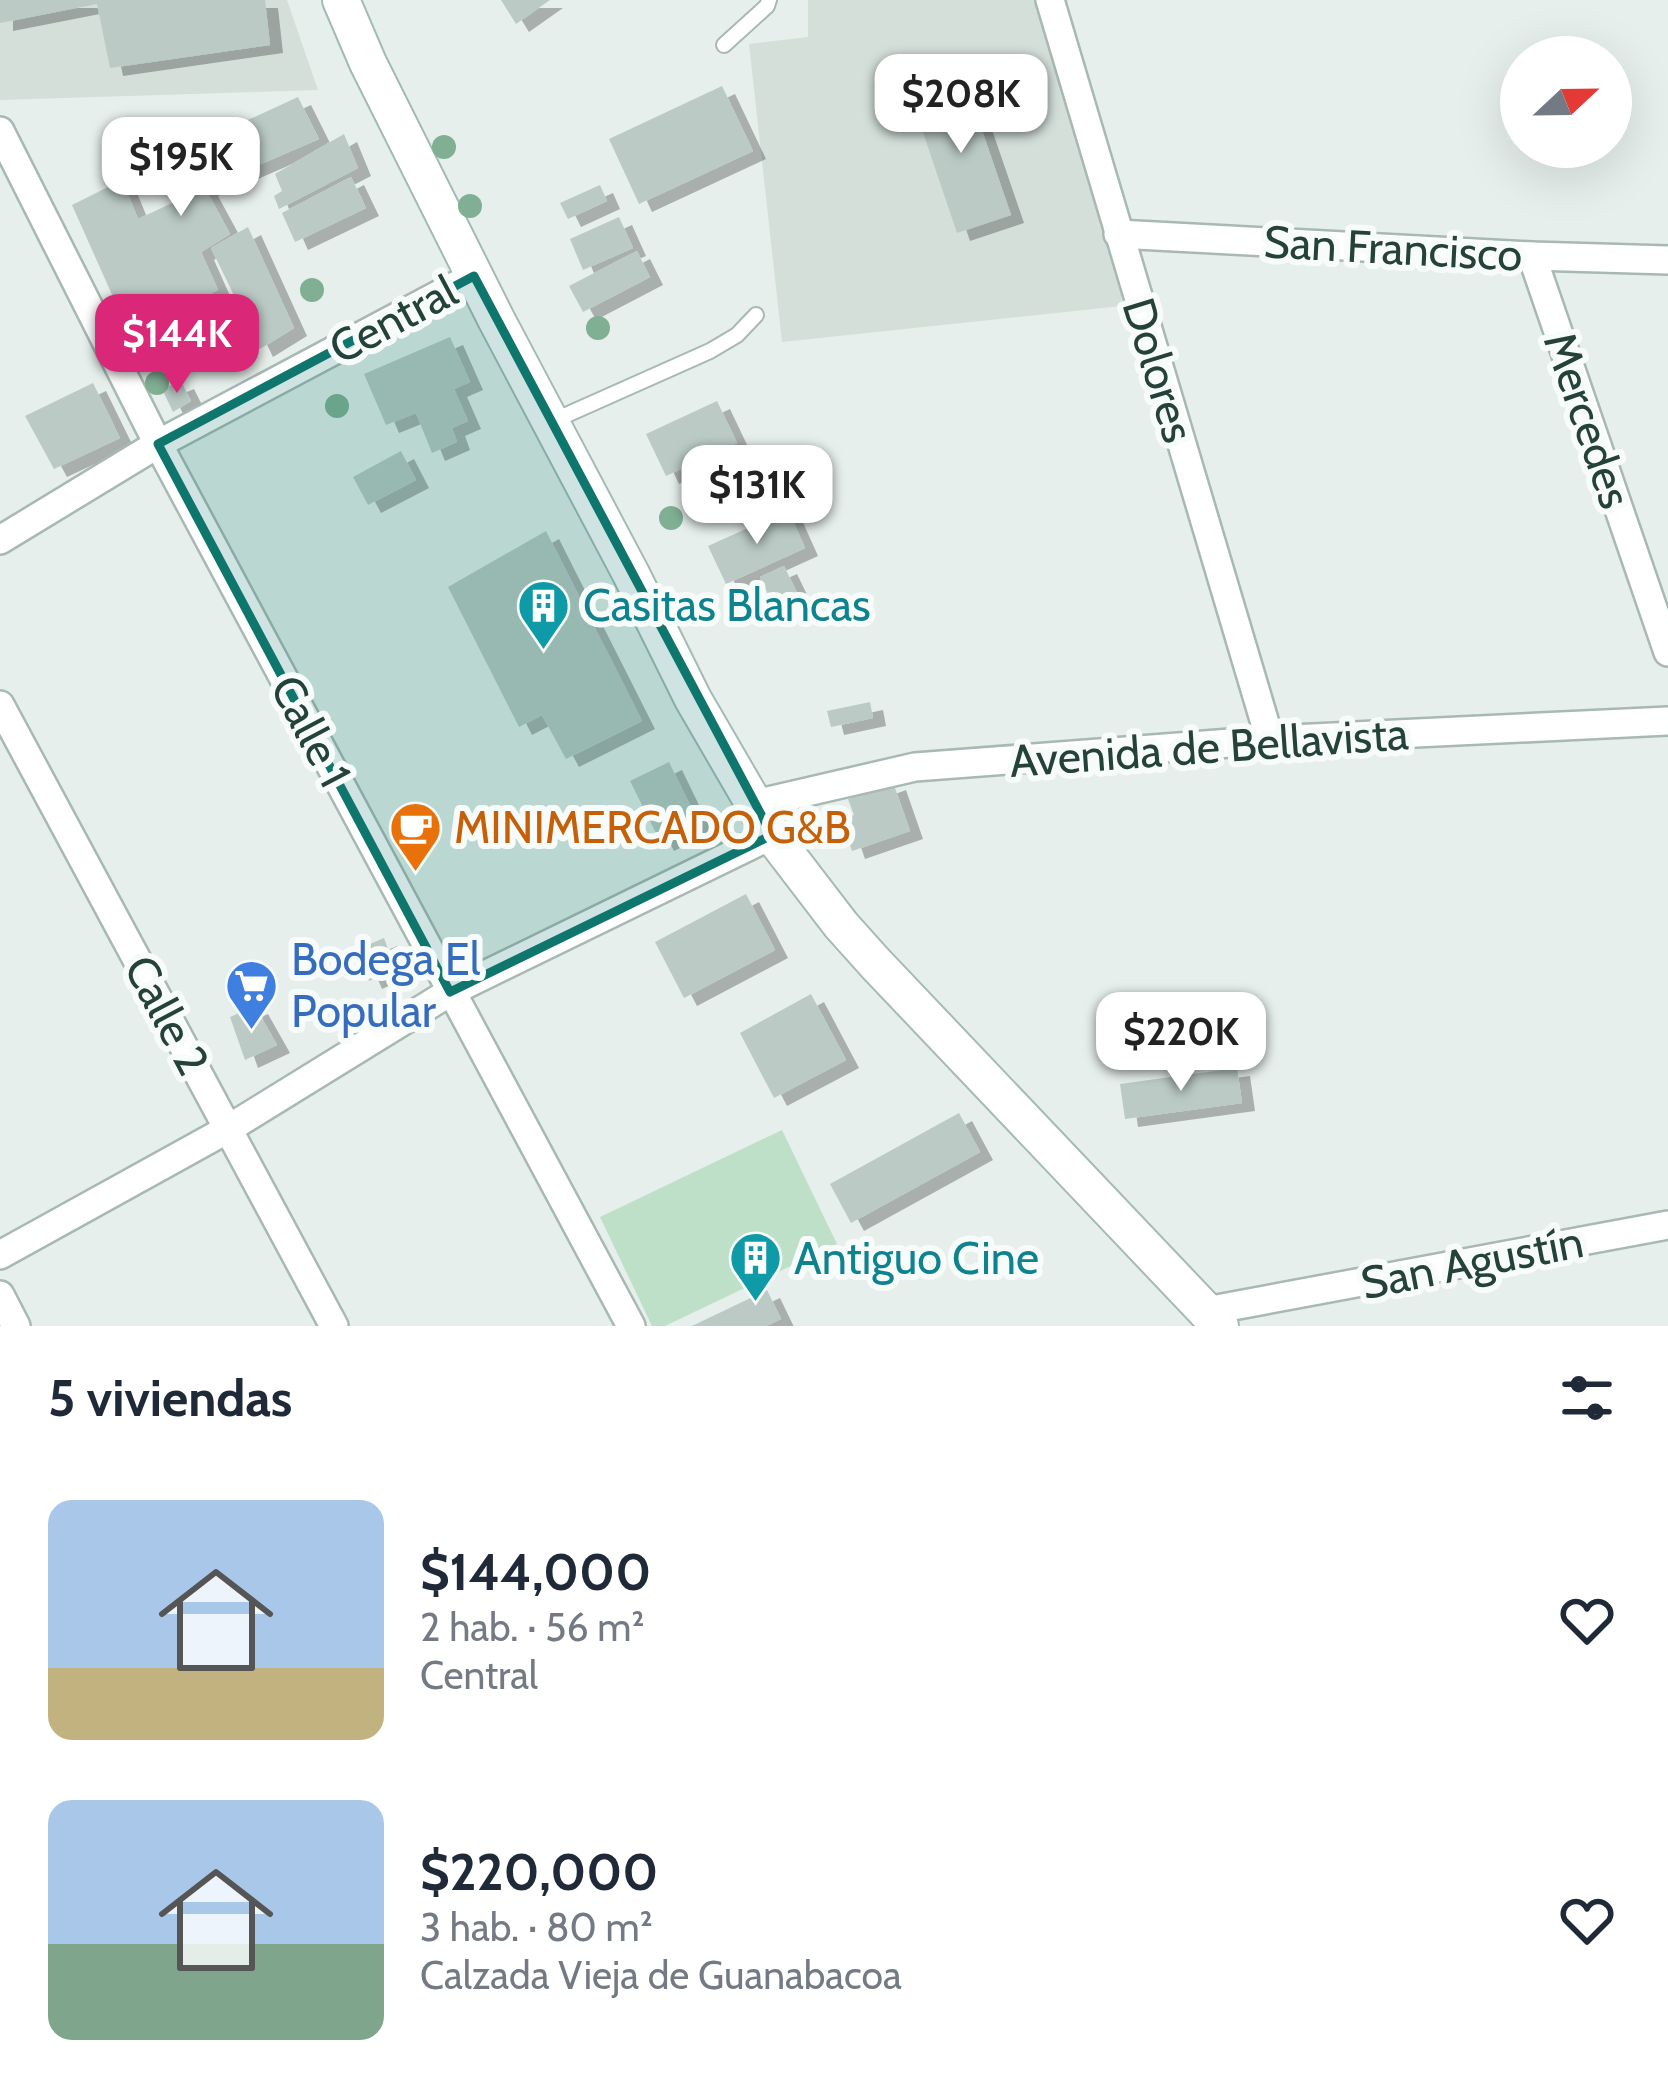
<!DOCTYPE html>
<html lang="es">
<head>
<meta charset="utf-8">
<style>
	:root { --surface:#fff; --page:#f2f2f3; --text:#1f2937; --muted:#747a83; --accent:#db2777 }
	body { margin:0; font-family:Cabin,sans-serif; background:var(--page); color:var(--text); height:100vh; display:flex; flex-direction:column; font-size:45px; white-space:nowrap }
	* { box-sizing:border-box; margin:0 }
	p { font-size:39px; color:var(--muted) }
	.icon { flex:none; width:66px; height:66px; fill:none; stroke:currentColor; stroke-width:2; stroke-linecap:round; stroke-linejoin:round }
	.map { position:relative; height:1326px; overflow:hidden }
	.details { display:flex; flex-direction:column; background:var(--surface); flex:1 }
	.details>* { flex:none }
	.needle { width:78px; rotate:68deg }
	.tools { position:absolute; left:1500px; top:36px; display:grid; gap:24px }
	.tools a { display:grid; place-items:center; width:132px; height:132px; border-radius:50%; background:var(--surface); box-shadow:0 12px 48px #0002; font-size:60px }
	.price { position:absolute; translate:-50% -102px; padding:0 27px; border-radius:24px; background:#fff; color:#222; font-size:39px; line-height:78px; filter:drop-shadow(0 3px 6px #0008) }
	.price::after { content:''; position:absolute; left:50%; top:72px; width:36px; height:27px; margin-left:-18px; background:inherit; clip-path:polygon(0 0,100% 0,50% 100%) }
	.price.selected { background:var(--accent); color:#fff }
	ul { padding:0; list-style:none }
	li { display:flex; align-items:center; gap:36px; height:300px; padding:0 48px }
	li span { display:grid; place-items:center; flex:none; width:336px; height:240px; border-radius:24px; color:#555 }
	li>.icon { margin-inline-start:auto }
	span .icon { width:144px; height:144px; fill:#fffc; stroke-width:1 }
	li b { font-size:51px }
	h2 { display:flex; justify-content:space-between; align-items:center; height:144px; padding:0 48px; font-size:51px }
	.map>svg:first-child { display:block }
</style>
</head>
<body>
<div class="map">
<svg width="1668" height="1326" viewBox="0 0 1668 1326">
	<defs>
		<filter id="shadow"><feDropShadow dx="13" dy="8" stdDeviation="0" flood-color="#0004"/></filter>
	</defs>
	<rect width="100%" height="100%" fill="#e6efeb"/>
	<g fill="#d4dfda">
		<polygon points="0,0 287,0 318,90 0,100"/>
		<polygon points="808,0 1042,0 1118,234 1122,306 782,342 749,44 808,37"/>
	</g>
	<polygon fill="#bfe0c8" points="782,1130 837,1244 665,1326 652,1326 600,1217"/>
	<g fill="#bbcac4" filter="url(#shadow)">
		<polygon points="0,0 265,0 270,45 110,68 97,4 0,23"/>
		<polygon points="501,0 550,0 516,24"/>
		<polygon points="964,78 1011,215 957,233 911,97"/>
		<polygon points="722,86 753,151 639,204 609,139"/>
		<polygon points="298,97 319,139 205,188 230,234 201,252 218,290 130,335 72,205 122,180 138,219 189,195 170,156"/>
		<polygon points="344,134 358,168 279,209 274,196 282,191 275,174"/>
		<polygon points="351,177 366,208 295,242 282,213"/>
		<polygon points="600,185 607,201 568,219 560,203"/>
		<polygon points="619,217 633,248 583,270 570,239"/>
		<polygon points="248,227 294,328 260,349 211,248"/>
		<polygon points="637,251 650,277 583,312 569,286"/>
		<polygon points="450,337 470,382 454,389 468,421 452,428 457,442 432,453 416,413 386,425 364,374"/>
		<polygon points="181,381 191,401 173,412 162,389"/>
		<polygon points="93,383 120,438 54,469 25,416"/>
		<polygon points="717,401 737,443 666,476 646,434"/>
		<polygon points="401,451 416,480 368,505 353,477"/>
		<polygon points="788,510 805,548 726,584 708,546"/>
		<polygon points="546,531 642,721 566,759 542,715 519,727 448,587"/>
		<polygon points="784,566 800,599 776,611 760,577"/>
		<polygon points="870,702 873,718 831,727 827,711"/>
		<polygon points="669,762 699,824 661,843 630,781"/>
		<polygon points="893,782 910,831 852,851 841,819 854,815 848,799"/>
		<polygon points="746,894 775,950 684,998 655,942"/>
		<polygon points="384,938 394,965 386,973 369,981 356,950"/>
		<polygon points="811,994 846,1060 774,1098 740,1033"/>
		<polygon points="255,1006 277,1045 245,1060 230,1017"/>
		<polygon points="1237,1068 1242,1103 1125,1119 1120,1084"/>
		<polygon points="959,1113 980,1152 851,1223 830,1184"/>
		<polygon points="767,1290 781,1319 766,1326 692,1326"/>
	</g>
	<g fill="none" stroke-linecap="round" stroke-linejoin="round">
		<defs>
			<g id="service">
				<polyline points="724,45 767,6 769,0"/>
				<polyline points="555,420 710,351 737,335 756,315"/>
			</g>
			<g id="minor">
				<polyline points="1050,0 1270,740"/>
				<polyline points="0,131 158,444 631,1326"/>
				<polyline points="1118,234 1532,256 1668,260"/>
				<polyline points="1532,256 1668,652"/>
				<polyline points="0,540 158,444 474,276"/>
				<polyline points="0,705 334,1326"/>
				<polyline points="755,804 915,767 1270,740 1668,721"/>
				<polyline points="0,1255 228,1129 450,992 772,835"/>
				<polyline points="0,1295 16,1326"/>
				<polyline points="1206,1311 1668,1225"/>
			</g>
			<polyline id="secondary" points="341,0 368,63 496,319 631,574 693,699 772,835 841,925 876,964 1220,1326"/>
		</defs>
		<use href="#service" stroke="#a8b8b2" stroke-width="18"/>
		<use href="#minor" stroke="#a8b8b2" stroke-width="32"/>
		<use href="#secondary" stroke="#a4bbb3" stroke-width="40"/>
		<use href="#service" stroke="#fff" stroke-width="14"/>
		<use href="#minor" stroke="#fff" stroke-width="27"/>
		<use href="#secondary" stroke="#fff" stroke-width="36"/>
	</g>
	<g fill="#80af93">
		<circle cx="444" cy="147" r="12"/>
		<circle cx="470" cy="206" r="12"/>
		<circle cx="312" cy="290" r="12"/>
		<circle cx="598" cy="328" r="12"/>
		<circle cx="157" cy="383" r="12"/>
		<circle cx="337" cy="406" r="12"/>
		<circle cx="671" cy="518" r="12"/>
	</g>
	<path fill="#0f766e" fill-opacity="0.2" stroke="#0f766e" stroke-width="9" stroke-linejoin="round" d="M474,276L772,835L450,992L158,444Z"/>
	<defs>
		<symbol id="building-pin" viewBox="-11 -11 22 30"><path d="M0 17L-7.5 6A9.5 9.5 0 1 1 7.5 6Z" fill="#0f9aa8" stroke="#f7fbf9"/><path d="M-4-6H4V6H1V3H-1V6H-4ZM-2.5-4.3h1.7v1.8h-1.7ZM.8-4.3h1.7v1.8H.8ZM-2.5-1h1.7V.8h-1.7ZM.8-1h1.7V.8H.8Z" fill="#fff"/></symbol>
		<symbol id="cafe-pin" viewBox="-11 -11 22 30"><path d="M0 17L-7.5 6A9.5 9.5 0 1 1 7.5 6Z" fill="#e8710a" stroke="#f7fbf9"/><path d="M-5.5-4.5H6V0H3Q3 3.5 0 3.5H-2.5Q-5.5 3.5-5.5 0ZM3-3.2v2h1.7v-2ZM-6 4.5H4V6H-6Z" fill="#fff"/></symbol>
		<symbol id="supermarket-pin" viewBox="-11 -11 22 30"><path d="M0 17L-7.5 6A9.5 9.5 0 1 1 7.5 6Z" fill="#3f7fe0" stroke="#f7fbf9"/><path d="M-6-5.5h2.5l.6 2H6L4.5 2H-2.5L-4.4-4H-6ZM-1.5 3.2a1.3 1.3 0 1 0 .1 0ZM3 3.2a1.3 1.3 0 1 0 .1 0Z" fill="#fff"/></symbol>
	</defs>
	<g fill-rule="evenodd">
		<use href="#building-pin" x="514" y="576" width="59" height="81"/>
		<use href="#cafe-pin" x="386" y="798" width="59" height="81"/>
		<use href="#supermarket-pin" x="222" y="956" width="59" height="81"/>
		<use href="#building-pin" x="726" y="1228" width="59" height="81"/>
	</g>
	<g text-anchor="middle" stroke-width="12" stroke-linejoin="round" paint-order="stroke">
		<g font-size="45" fill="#24423a" stroke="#f7fbf9">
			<text transform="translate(1393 248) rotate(3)" y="16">San Francisco</text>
			<text transform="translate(393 319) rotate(-28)" y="16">Central</text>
			<text transform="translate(1159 370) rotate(73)" y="16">Dolores</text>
			<text transform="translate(1588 420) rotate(71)" y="16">Mercedes</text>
			<text transform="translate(311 731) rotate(62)" y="16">Calle 1</text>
			<text transform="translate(1209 747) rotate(-4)" y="16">Avenida de Bellavista</text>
			<text transform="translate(167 1015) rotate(62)" y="16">Calle 2</text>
			<text transform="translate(1472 1262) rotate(-11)" y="16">San Agustín</text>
		</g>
		<g font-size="45" fill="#0d838f" stroke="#f7fbf9" text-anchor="start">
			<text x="583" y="621">Casitas Blancas</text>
			<text x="794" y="1274">Antiguo Cine</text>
		</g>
		<g font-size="45" fill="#c56008" stroke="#f7fbf9" text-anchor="start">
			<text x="454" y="843">MINIMERCADO G&amp;B</text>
		</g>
		<g font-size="45" fill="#366cbe" stroke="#f7fbf9" text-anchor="start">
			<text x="291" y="975">Bodega El<tspan x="291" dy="52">Popular</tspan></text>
		</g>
	</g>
</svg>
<div class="tools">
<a><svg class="needle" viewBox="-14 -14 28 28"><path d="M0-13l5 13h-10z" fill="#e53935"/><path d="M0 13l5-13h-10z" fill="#747a83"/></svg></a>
</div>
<b class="price" style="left:961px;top:156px">$208K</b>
<b class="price" style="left:181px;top:219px">$195K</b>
<b class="price selected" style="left:177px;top:396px">$144K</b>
<b class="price" style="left:757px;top:547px">$131K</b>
<b class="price" style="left:1181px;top:1094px">$220K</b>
</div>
<section class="details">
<h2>5 viviendas<svg class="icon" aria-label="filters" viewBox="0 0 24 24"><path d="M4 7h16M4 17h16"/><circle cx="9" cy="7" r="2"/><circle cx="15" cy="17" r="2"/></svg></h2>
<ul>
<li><span style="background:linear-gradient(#a9c7e8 70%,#c2b280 0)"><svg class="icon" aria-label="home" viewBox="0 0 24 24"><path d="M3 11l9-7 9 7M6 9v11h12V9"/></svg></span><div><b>$144,000</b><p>2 hab. · 56 m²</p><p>Central</p></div><svg class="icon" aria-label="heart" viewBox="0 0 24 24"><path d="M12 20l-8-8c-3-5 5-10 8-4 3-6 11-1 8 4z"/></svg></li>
<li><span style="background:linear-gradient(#a9c7e8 60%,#7fa58c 0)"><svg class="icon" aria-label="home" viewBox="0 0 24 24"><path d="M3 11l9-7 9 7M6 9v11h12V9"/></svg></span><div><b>$220,000</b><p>3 hab. · 80 m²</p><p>Calzada Vieja de Guanabacoa</p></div><svg class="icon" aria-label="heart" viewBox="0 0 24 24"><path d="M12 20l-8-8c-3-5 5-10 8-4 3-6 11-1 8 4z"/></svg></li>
</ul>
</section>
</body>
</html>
